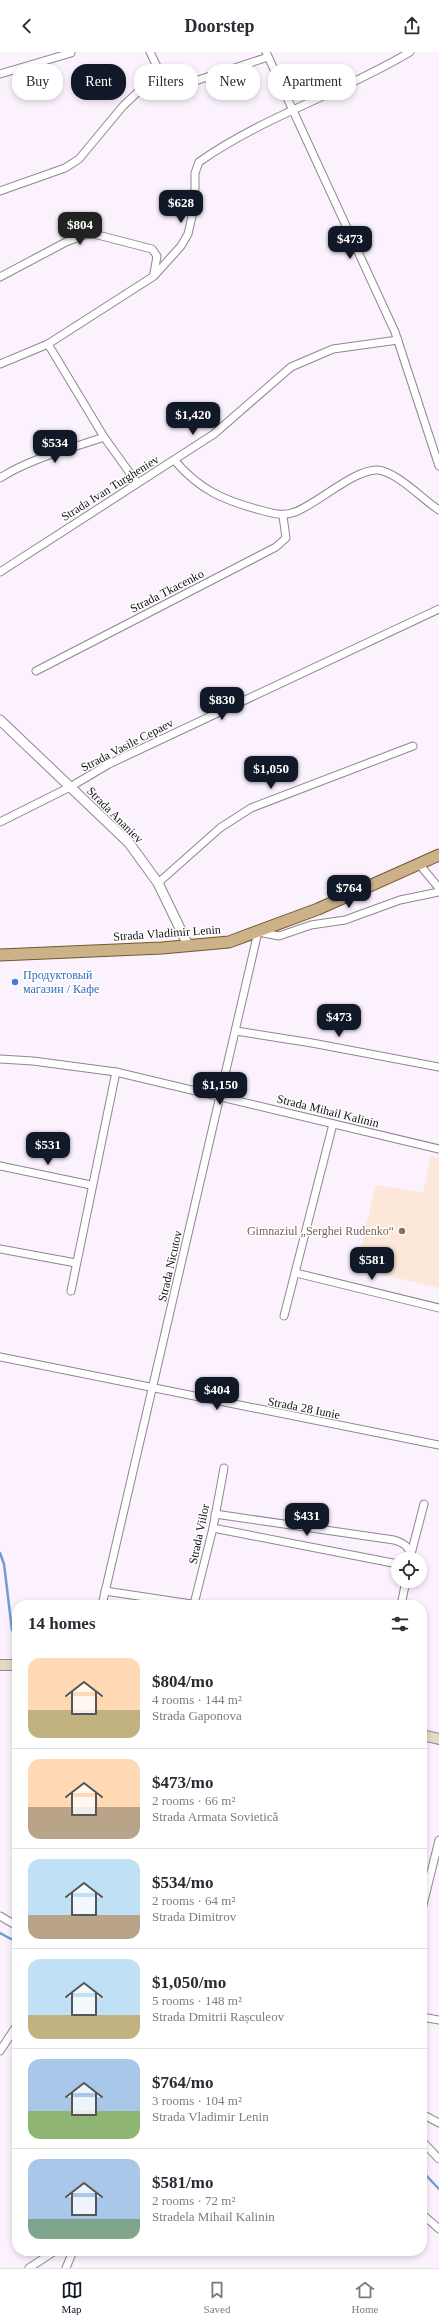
<!DOCTYPE html>
<html lang="en">
<head>
<meta charset="utf-8">
<style>
	:root { --surface:#fff; --page:#f2f2f3; --text:#2b2b33; --muted:#7c7c81; --line:#e1e1e2; --accent:#111827 }
	body { margin:0; font-family:Georgia,serif; background:var(--page); color:var(--text); height:100vh; display:flex; flex-direction:column; font-size:15px; white-space:nowrap }
	* { box-sizing:border-box; margin:0 }
	p { font-size:13px; color:var(--muted) }
	.icon { flex:none; width:22px; height:22px; fill:none; stroke:currentColor; stroke-width:2; stroke-linecap:round; stroke-linejoin:round }
	.map { position:relative; flex:1; overflow:hidden }
	.details { position:absolute; left:12px; top:1548px; width:415px; height:656px; display:flex; flex-direction:column; background:var(--surface); border-radius:16px; box-shadow:0 2px 6px #0003 }
	.details>* { flex:none }
	.top-card { position:absolute; left:12px; top:12px; width:415px; height:36px; display:flex; gap:8px }
	.fabs { position:absolute; left:391px; top:1500px; display:grid; gap:8px }
	.fabs a { display:grid; place-items:center; width:36px; height:36px; border-radius:50%; background:var(--surface); box-shadow:0 2px 6px #0003; font-size:20px }
	.price { position:absolute; translate:-50% -34px; padding:0 9px; border-radius:8px; background:var(--accent); color:#fff; font-size:13px; line-height:26px; filter:drop-shadow(0 1px 2px #0008) }
	.price::after { content:''; position:absolute; left:50%; top:24px; width:12px; height:9px; margin-left:-6px; background:inherit; clip-path:polygon(0 0,100% 0,50% 100%) }
	.price.active { background:#222; color:#fff }
	ul { padding:0; list-style:none }
	li { display:flex; align-items:center; gap:12px; height:100px; padding:0 16px }
	li+li { border-top:1px solid var(--line) }
	li span { display:grid; place-items:center; flex:none; width:112px; height:80px; border-radius:12px; color:#555 }
	li>.icon { margin-inline-start:auto }
	span .icon { width:48px; height:48px; fill:#fffc; stroke-width:1 }
	li b { font-size:17px }
	h2 { display:flex; justify-content:space-between; align-items:center; height:48px; padding:0 16px; font-size:17px }
	.pill { padding:0 14px; border-radius:16px; background:var(--surface); box-shadow:0 2px 6px #0003; font-size:14px; line-height:36px }
	.pill.active { background:var(--accent); color:#fff }
	header { display:flex; justify-content:space-between; align-items:center; height:52px; padding:0 16px; background:var(--surface); font-size:18px; font-weight:800 }
	.dock { display:flex; justify-content:space-around; align-items:center; height:56px; border-top:1px solid var(--line); background:var(--surface); font-size:11px; color:var(--muted) }
	.dock a { display:grid; justify-items:center; gap:2px }
	.dock .active { color:var(--accent) }
	.map>svg:first-child { display:block }
</style>
</head>
<body>
<header><svg class="icon" aria-label="back" viewBox="0 0 24 24"><path d="M15 5l-7 7 7 7"/></svg>Doorstep<svg class="icon" aria-label="share" viewBox="0 0 24 24"><path d="M12 15V3M7 8l5-5 5 5M5 13v7h14v-7"/></svg></header>
<div class="map">
<svg width="439" height="2216" viewBox="0 0 439 2216">
	<rect width="100%" height="100%" fill="#fbf2fe"/>
	<polygon fill="#fce7d8" points="431,1104 439,1106 439,1236 356,1216 376,1133 423,1141"/>
	<g fill="none" stroke-linecap="round" stroke-linejoin="round">
		<g stroke="#709ece" stroke-width="2.5">
			<polyline points="0,1501 4,1512 12,1578 17,1584"/>
			<polyline points="0,1881 11,1887 17,1887"/>
			<polyline points="422,2119 439,2137"/>
		</g>
		<defs>
			<g id="minor">
				<polyline points="150,0 164,29"/>
				<polyline points="266,0 395,280 439,414"/>
				<polyline points="0,22 71,1"/>
				<polyline points="0,139 65,116 79,107 123,54 142,36 155,30 189,31 268,5"/>
				<polyline points="0,225 66,190 84,183 94,182 152,197 157,204 154,221"/>
				<polyline points="48,292 104,385 137,431"/>
				<path d="M0,312L48,292L154,224L181,194L188,182L195,151V121L199,110C264,64 342,41 410,0"/>
				<path d="M175,409C200,438 223,448 260,458C272,461 282,465 295,460C317,452 356,416 378,418C397,420 422,447 439,458"/>
				<path d="M0,426C31,406 70,397 104,385"/>
				<polyline points="0,520 214,382 291,315 333,297 398,288"/>
				<polyline points="36,619 276,495 286,486 283,464"/>
				<polyline points="0,770 70,735 109,712 439,557"/>
				<polyline points="419,812 439,836"/>
				<polyline points="158,831 220,776 251,756 413,694"/>
				<polyline points="236,979 312,991 439,1015"/>
				<polyline points="0,1007 33,1009 116,1020 439,1097"/>
				<polyline points="0,1114 91,1133"/>
				<polyline points="0,1197 76,1211"/>
				<polyline points="296,1221 439,1256"/>
				<polyline points="71,1239 116,1020"/>
				<polyline points="284,1264 333,1072"/>
				<polyline points="0,1305 439,1393"/>
				<path d="M215,1462L394,1488C404,1491 411,1495 410,1507"/>
				<polyline points="213,1476 398,1512"/>
				<polyline points="411,1502 424,1452"/>
				<polyline points="105,1539 198,1553"/>
				<polyline points="194,1552 213,1476 224,1416"/>
				<polyline points="102,1553 258,880 279,884 311,873 345,868 400,848 439,840"/>
				<polyline points="401,1553 406,1529"/>
				<polyline points="422,1857 439,1788"/>
				<polyline points="0,1864 17,1874"/>
				<polyline points="422,1965 439,1968"/>
				<polyline points="0,1999 17,1973"/>
				<polyline points="422,2062 439,2071"/>
				<polyline points="422,2089 439,2107"/>
				<polyline points="422,2162 439,2177"/>
				<polyline points="29,2216 55,2199"/>
				<polyline points="66,2216 73,2199"/>
			</g>
			<polyline id="tertiary" points="0,668 129,791 158,831 188,893"/>
			<g id="secondary">
				<polyline points="0,1613 17,1613"/>
				<polyline points="422,1683 439,1687"/>
			</g>
			<polyline id="primary" points="0,903 162,896 229,890 318,857 439,803"/>
		</defs>
		<use href="#minor" stroke="#8e8690" stroke-width="9"/>
		<use href="#tertiary" stroke="#8e8690" stroke-width="11"/>
		<use href="#secondary" stroke="#8e8690" stroke-width="12"/>
		<use href="#primary" stroke="#74582d" stroke-width="13"/>
		<use href="#minor" stroke="#fff" stroke-width="7"/>
		<use href="#tertiary" stroke="#fff" stroke-width="9"/>
		<use href="#secondary" stroke="#e5d9c4" stroke-width="10"/>
		<use href="#primary" stroke="#cbb289" stroke-width="11"/>
	</g>
	<circle fill="#3f7fe0" stroke="#fff" stroke-width="1.5" cx="15" cy="930" r="4"/>
	<circle fill="#8d6e63" stroke="#fff" stroke-width="1.5" cx="402" cy="1179" r="4"/>
	<g text-anchor="middle" stroke-width="3" stroke-linejoin="round" paint-order="stroke">
		<g font-size="12" fill="#120f13" stroke="#fff">
			<text transform="translate(110 436) rotate(-32)" y="4">Strada Ivan Turgheniev</text>
			<text transform="translate(167 539) rotate(-27)" y="4">Strada Tkacenko</text>
			<text transform="translate(127 693) rotate(-27)" y="4">Strada Vasile Cepaev</text>
			<text transform="translate(115 763) rotate(45)" y="4">Strada Ananiev</text>
			<text transform="translate(167 881) rotate(-4)" y="4">Strada Vladimir Lenin</text>
			<text transform="translate(328 1059) rotate(14)" y="4">Strada Mihail Kalinin</text>
			<text transform="translate(170 1214) rotate(-77)" y="4">Strada Nicutov</text>
			<text transform="translate(304 1356) rotate(11)" y="4">Strada 28 Iunie</text>
			<text transform="translate(199 1482) rotate(-78)" y="4">Strada Viilor</text>
		</g>
		<g font-size="12" fill="#366cbe" stroke="#fff" text-anchor="start">
			<text x="23" y="927">Продуктовый<tspan x="23" dy="14">магазин / Кафе</tspan></text>
		</g>
		<g font-size="12" fill="#785e54" stroke="#fff" text-anchor="end">
			<text x="394" y="1183">Gimnaziul „Serghei Rudenko“</text>
		</g>
	</g>
</svg>
<div class="fabs">
<a><svg class="icon" aria-label="locate" viewBox="0 0 24 24"><circle cx="12" cy="12" r="6"/><path d="M12 2v4M12 18v4M2 12h4M18 12h4"/></svg></a>
</div>
<b class="price" style="left:181px;top:172px">$628</b>
<b class="price active" style="left:80px;top:194px">$804</b>
<b class="price" style="left:350px;top:208px">$473</b>
<b class="price" style="left:193px;top:384px">$1,420</b>
<b class="price" style="left:55px;top:412px">$534</b>
<b class="price" style="left:222px;top:669px">$830</b>
<b class="price" style="left:271px;top:738px">$1,050</b>
<b class="price" style="left:349px;top:857px">$764</b>
<b class="price" style="left:339px;top:986px">$473</b>
<b class="price" style="left:220px;top:1054px">$1,150</b>
<b class="price" style="left:48px;top:1114px">$531</b>
<b class="price" style="left:372px;top:1229px">$581</b>
<b class="price" style="left:217px;top:1359px">$404</b>
<b class="price" style="left:307px;top:1485px">$431</b>
<div class="top-card">
<a class="pill">Buy</a>
<a class="pill active">Rent</a>
<a class="pill">Filters</a>
<a class="pill">New</a>
<a class="pill">Apartment</a>
</div>
<section class="details">
<h2>14 homes<svg class="icon" aria-label="filters" viewBox="0 0 24 24"><path d="M4 7h16M4 17h16"/><circle cx="9" cy="7" r="2"/><circle cx="15" cy="17" r="2"/></svg></h2>
<ul>
<li><span style="background:linear-gradient(#ffd9b3 65%,#c2b280 0)"><svg class="icon" aria-label="home" viewBox="0 0 24 24"><path d="M3 11l9-7 9 7M6 9v11h12V9"/></svg></span><div><b>$804/mo</b><p>4 rooms · 144 m²</p><p>Strada Gaponova</p></div></li>
<li><span style="background:linear-gradient(#ffd9b3 60%,#b9a48a 0)"><svg class="icon" aria-label="home" viewBox="0 0 24 24"><path d="M3 11l9-7 9 7M6 9v11h12V9"/></svg></span><div><b>$473/mo</b><p>2 rooms · 66 m²</p><p>Strada Armata Sovietică</p></div></li>
<li><span style="background:linear-gradient(#bfe0f5 70%,#b9a48a 0)"><svg class="icon" aria-label="home" viewBox="0 0 24 24"><path d="M3 11l9-7 9 7M6 9v11h12V9"/></svg></span><div><b>$534/mo</b><p>2 rooms · 64 m²</p><p>Strada Dimitrov</p></div></li>
<li><span style="background:linear-gradient(#bfe0f5 70%,#c2b280 0)"><svg class="icon" aria-label="home" viewBox="0 0 24 24"><path d="M3 11l9-7 9 7M6 9v11h12V9"/></svg></span><div><b>$1,050/mo</b><p>5 rooms · 148 m²</p><p>Strada Dmitrii Rașculeov</p></div></li>
<li><span style="background:linear-gradient(#a9c7e8 65%,#8fb573 0)"><svg class="icon" aria-label="home" viewBox="0 0 24 24"><path d="M3 11l9-7 9 7M6 9v11h12V9"/></svg></span><div><b>$764/mo</b><p>3 rooms · 104 m²</p><p>Strada Vladimir Lenin</p></div></li>
<li><span style="background:linear-gradient(#a9c7e8 75%,#7fa58c 0)"><svg class="icon" aria-label="home" viewBox="0 0 24 24"><path d="M3 11l9-7 9 7M6 9v11h12V9"/></svg></span><div><b>$581/mo</b><p>2 rooms · 72 m²</p><p>Stradela Mihail Kalinin</p></div></li>
</ul>
</section>
</div>
<nav class="dock">
<a class="active"><svg class="icon" aria-label="map" viewBox="0 0 24 24"><path d="M3 6l6-2 6 2 6-2v14l-6 2-6-2-6 2zM9 4v14M15 6v14"/></svg>Map</a>
<a><svg class="icon" aria-label="saved" viewBox="0 0 24 24"><path d="M7 4h10v16l-5-4-5 4z"/></svg>Saved</a>
<a><svg class="icon" aria-label="home" viewBox="0 0 24 24"><path d="M3 11l9-7 9 7M6 9v11h12V9"/></svg>Home</a>
</nav>
</body>
</html>
